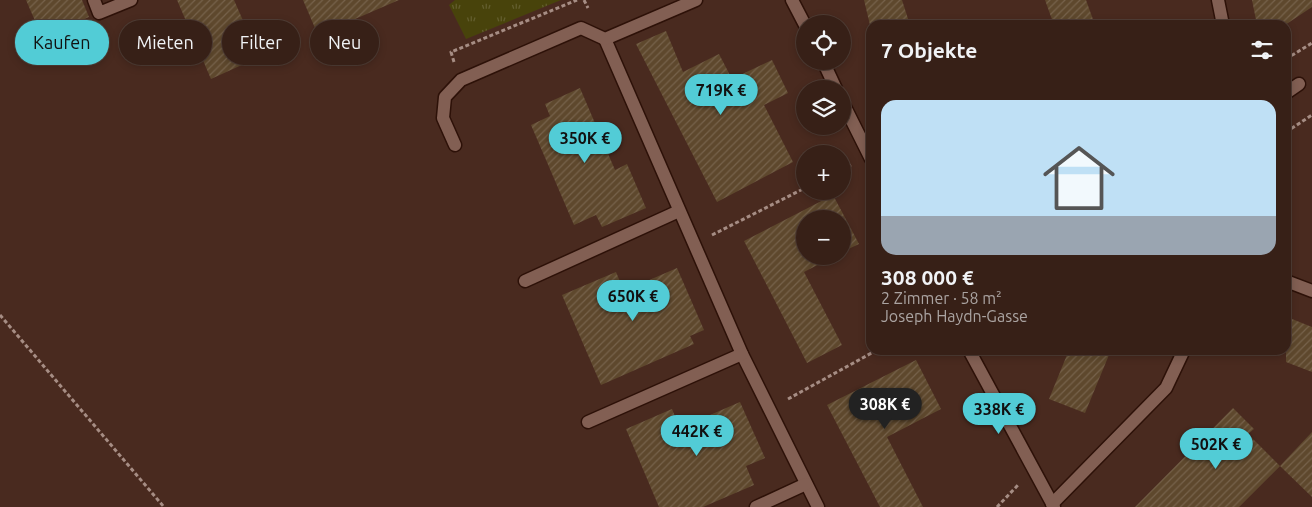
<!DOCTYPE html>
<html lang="de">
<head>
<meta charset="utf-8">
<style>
	:root { --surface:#372017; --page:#422d24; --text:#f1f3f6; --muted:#aaa3a1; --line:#513e36; --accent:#52ccd6 }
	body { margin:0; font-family:Ubuntu,sans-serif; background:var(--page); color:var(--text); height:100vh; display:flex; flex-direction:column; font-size:19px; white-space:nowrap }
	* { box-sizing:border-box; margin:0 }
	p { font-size:16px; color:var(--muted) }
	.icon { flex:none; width:28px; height:28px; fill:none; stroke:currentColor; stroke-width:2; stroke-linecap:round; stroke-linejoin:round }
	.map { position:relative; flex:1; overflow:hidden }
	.side { position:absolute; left:866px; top:20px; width:425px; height:335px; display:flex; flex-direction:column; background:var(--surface); border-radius:15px; box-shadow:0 2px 8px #0003,0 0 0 1px var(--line) }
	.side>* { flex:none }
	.banner { position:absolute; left:15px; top:20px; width:475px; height:45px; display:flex; gap:10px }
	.fabs { position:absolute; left:796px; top:15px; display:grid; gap:10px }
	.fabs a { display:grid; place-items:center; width:55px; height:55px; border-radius:50%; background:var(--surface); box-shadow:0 2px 8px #0003,0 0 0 1px var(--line); font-size:25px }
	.price { position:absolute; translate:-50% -42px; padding:0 11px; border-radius:18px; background:var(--accent); color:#111; font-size:16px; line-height:32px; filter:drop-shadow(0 1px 2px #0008) }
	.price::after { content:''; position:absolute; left:50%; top:30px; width:15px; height:11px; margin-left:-8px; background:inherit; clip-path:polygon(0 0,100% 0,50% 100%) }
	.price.selected { background:#222; color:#fff }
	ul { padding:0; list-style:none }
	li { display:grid; align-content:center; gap:10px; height:265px; padding:0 15px }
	li span { display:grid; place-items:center; height:155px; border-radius:15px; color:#555 }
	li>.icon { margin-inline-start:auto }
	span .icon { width:90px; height:90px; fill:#fffc; stroke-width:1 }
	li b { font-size:21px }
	h2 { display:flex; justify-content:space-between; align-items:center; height:60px; padding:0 15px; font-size:21px }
	.tag { padding:0 18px; border-radius:22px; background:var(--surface); box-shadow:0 2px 8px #0003,0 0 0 1px var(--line); font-size:18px; line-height:45px }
	.tag.selected { background:var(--accent); color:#111 }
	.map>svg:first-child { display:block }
</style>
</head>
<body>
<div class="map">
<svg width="1312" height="507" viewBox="0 0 1312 507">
	<defs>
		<pattern id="park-tufts" width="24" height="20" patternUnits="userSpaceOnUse" patternTransform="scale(1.25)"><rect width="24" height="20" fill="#48430b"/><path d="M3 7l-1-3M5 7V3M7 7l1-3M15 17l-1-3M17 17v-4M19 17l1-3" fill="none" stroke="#635e2e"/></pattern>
		<pattern id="building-hatch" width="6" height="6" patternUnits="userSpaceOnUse" patternTransform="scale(1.25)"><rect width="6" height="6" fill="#5e482d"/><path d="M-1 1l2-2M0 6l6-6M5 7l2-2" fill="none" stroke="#76624b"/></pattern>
	</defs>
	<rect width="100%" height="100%" fill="#492a1f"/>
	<polygon fill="url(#park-tufts)" points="455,0 561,0 466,39 449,5"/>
	<g fill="url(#building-hatch)">
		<polygon points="26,0 82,0 89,17 42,37"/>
		<polygon points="177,0 234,0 259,57 211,79"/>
		<polygon points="303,0 399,0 318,35"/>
		<polygon points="864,0 902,0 910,25 870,25"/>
		<polygon points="1045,0 1086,0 1095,25 1054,25"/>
		<polygon points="1252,0 1312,0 1312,7 1285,25 1257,25"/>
		<polygon points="666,31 683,72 719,54 732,79 772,60 788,93 764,105 793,162 717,202 636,44"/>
		<polygon points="580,88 615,170 627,164 646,208 602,227 596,215 574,225 531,125 550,116 545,104"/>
		<polygon points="833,195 859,244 842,252 842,219 805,219 805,256 835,256 804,272 842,345 807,363 744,241"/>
		<polygon points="677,268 704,330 690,336 694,344 601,385 562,295 616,272 624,291"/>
		<polygon points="1292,319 1312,327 1312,372 1286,362 1286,335"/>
		<polygon points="1069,350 1111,350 1085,413 1049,399"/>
		<polygon points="916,360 941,409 887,437 923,507 880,507 827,405"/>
		<polygon points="740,402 765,458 746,466 754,485 703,507 659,507 626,429 672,409 680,428"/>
		<polygon points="1233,408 1254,429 1248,434 1280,466 1239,507 1135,507"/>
		<polygon points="1312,432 1312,497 1280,466"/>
	</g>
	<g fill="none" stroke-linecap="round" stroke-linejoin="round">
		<defs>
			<g id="service">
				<polyline points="94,0 99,13 131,0"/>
				<polyline points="605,39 742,354 818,507"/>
				<polyline points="1286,93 1299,84"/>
				<polyline points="525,281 679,211"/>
				<polyline points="588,422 742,354"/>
				<polyline points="756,507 806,484"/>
			</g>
			<g id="minor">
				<polyline points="792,0 805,25"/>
				<polyline points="1218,0 1223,25"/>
				<polyline points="823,61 836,89"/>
				<polyline points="842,101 871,159"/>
				<polyline points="455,145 443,118 445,97 461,80 581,28 605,39 696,0"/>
				<polyline points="1286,281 1312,291"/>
				<polyline points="969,350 1054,507"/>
				<polyline points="1052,504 1166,388 1184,350"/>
			</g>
		</defs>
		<use href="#service" stroke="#2d1108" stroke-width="15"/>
		<use href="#minor" stroke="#2d1108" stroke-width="15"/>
		<g stroke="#a68d84" stroke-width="3" stroke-dasharray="4 2.5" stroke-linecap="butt">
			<polyline points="584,0 588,8"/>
			<polyline points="1286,59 1312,43"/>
			<polyline points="454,62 451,52 577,0"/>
			<polyline points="1286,132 1312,115"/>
			<polyline points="842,169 851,165"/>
			<polyline points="712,235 805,188"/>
			<polyline points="0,315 164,507"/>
			<polyline points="788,399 877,350"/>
			<polyline points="997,507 1019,484"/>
		</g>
		<use href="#service" stroke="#825f53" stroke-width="12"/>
		<use href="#minor" stroke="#825f53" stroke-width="12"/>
	</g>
</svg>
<div class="fabs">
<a><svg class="icon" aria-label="locate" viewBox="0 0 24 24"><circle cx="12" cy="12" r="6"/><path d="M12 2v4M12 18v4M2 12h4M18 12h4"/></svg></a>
<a><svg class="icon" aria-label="layers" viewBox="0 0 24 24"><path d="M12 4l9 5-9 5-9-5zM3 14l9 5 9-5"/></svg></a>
<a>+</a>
<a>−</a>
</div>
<b class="price" style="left:721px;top:116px">719K €</b>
<b class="price" style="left:585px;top:164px">350K €</b>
<b class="price" style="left:633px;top:322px">650K €</b>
<b class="price selected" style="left:885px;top:430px">308K €</b>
<b class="price" style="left:999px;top:435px">338K €</b>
<b class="price" style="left:697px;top:457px">442K €</b>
<b class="price" style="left:1216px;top:470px">502K €</b>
<div class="banner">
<a class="tag selected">Kaufen</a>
<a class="tag">Mieten</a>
<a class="tag">Filter</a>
<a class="tag">Neu</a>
</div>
<section class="side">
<h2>7 Objekte<svg class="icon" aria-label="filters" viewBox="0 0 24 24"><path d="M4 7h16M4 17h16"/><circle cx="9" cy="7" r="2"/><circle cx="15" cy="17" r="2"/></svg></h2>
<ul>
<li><span style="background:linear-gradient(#bfe0f5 75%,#9aa5b1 0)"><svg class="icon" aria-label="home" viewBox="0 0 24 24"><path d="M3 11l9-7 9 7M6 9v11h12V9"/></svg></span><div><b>308 000 €</b><p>2 Zimmer · 58 m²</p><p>Joseph Haydn-Gasse</p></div></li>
</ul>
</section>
</div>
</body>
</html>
